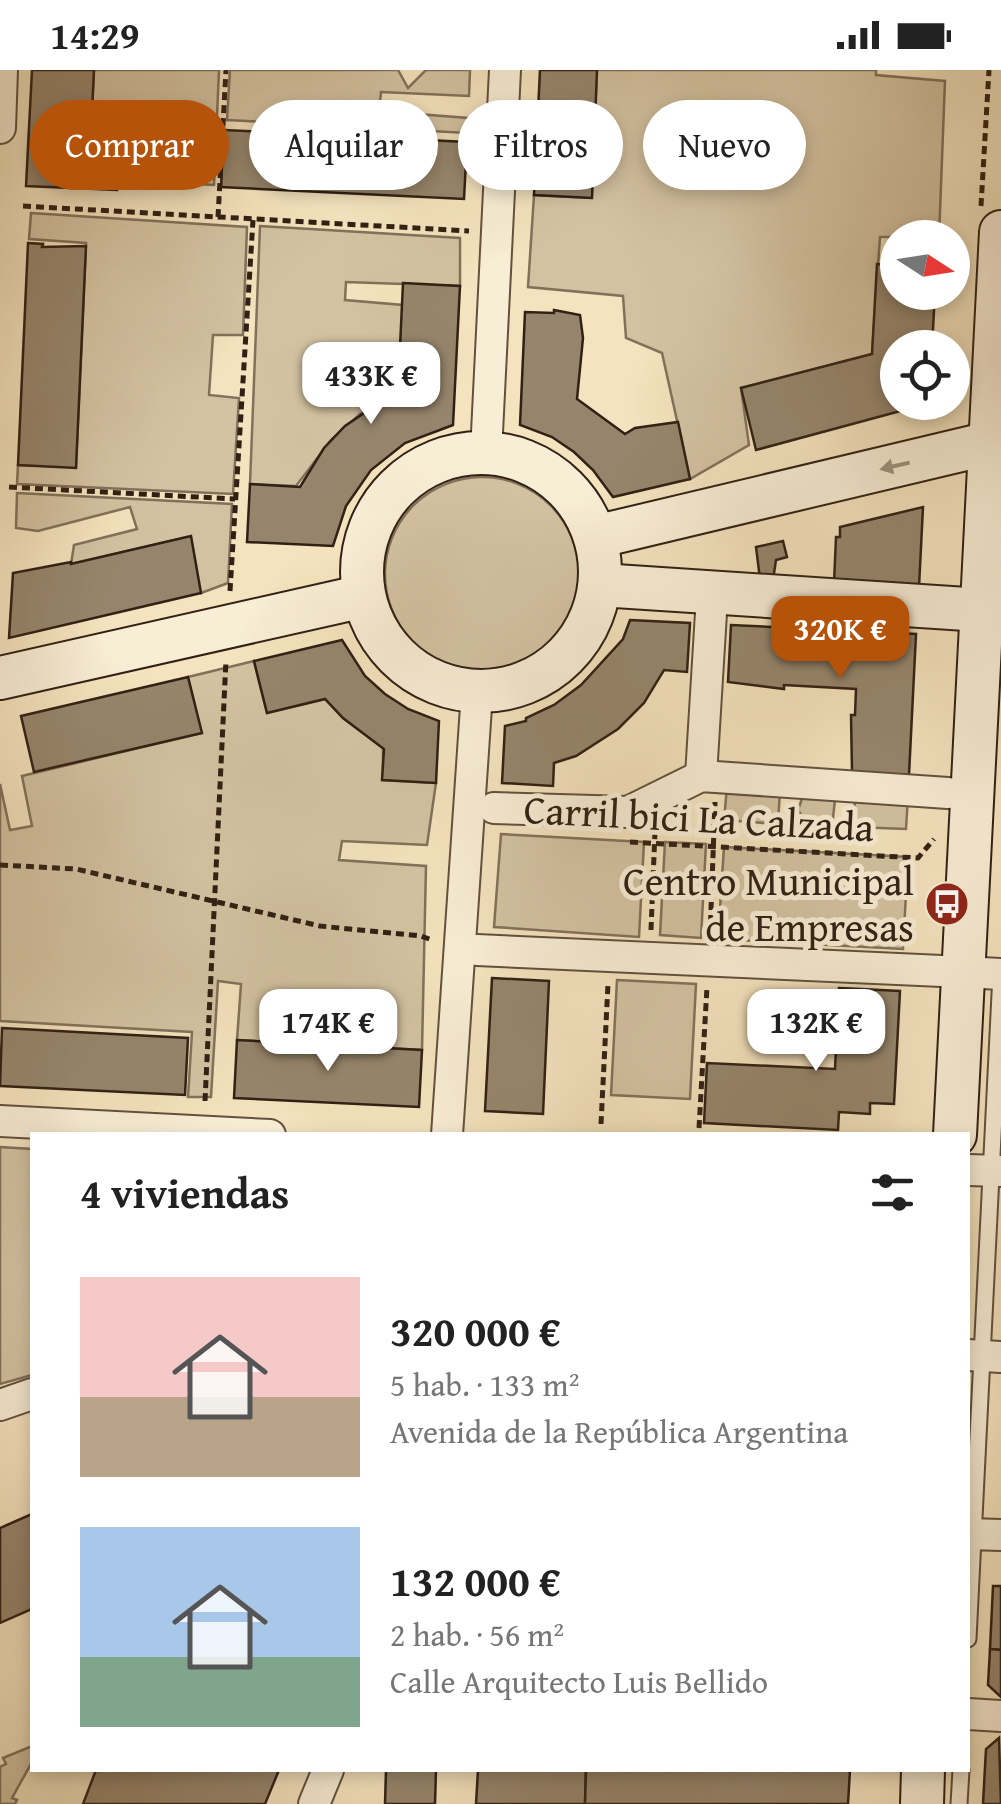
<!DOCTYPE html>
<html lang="es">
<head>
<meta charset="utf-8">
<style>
	:root { --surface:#fff; --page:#f6f6f6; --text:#222; --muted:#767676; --accent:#b45309 }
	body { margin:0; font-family:"Gentium Book Plus",serif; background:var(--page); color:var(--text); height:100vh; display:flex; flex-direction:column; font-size:38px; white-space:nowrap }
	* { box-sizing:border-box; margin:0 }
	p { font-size:32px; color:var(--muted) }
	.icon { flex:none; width:55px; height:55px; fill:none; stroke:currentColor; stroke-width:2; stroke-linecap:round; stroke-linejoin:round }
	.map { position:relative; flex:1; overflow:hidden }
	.drawer { position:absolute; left:30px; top:1062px; width:940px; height:640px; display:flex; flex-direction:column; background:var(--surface); border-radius:0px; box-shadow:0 5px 15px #0003 }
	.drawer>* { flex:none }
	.top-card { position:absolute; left:30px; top:30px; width:942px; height:90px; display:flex; gap:20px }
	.needle { width:65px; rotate:102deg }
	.tools { position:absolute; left:880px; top:150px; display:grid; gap:20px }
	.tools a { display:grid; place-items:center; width:90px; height:90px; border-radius:50%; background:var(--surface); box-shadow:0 5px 15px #0003; font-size:50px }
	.price { position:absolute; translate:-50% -85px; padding:0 22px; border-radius:20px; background:#fff; color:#222; font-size:32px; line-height:65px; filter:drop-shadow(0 2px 5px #0008) }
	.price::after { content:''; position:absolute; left:50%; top:60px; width:30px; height:22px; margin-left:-15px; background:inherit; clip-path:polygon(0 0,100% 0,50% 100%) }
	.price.active { background:var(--accent); color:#fff }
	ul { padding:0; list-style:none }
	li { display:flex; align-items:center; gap:30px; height:250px; padding:0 50px }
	li span { display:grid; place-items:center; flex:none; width:280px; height:200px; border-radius:0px; color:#555 }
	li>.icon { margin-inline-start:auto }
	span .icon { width:120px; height:120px; fill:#fffc; stroke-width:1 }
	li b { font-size:42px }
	h2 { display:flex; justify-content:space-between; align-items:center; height:120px; padding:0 50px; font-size:42px }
	.pill { padding:0 35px; border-radius:45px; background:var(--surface); box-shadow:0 5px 15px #0003; font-size:35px; line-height:90px }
	.pill.active { background:var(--accent); color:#fff }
	.status { display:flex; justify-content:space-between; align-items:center; height:70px; padding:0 50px; background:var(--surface); direction:ltr }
	.status svg { height:28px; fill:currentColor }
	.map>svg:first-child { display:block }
</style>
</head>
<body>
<div class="status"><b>14:29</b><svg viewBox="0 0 49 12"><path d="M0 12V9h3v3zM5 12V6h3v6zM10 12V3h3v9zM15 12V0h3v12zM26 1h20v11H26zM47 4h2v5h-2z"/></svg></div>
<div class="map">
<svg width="1001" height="1734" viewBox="0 0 1001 1734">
	<rect width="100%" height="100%" fill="#f4e3be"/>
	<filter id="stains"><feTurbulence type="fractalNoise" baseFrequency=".002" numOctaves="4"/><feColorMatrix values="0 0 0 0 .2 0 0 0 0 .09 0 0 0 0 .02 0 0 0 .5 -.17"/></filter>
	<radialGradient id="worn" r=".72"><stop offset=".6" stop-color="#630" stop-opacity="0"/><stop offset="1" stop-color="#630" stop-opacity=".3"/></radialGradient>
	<g fill="#d3c2a1" stroke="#82715a" stroke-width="2.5">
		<polygon points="94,0 219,0 214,115 163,112 163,66 91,62"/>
		<polygon points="230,0 398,0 408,18 426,0 470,0 469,26 381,22 379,41 468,48 467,63 227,50"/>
		<polygon points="597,0 876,0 876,5 945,11 939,167 880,167 872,284 741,318 749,375 690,409 662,283 626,268 623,226 528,217 534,125 591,128"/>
		<polygon points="31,143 247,157 243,265 213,265 209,325 239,328 233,424 17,414 18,395 76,397 86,173 29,169"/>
		<polygon points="260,156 460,168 460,216 346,212 345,230 403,235 398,320 360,344 331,370 296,416 250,414"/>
		<circle cx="482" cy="504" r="97"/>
		<polygon points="17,423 232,434 228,513 201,523 187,467 71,494 74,475 137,459 130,437 38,461 16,458"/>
		<polygon points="254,591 267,643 325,629 343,648 383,678 383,710 436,713 427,775 342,771 339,790 426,796 422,980 237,970 241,914 218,911 211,1027 188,1027 192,962 0,951 0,714 10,760 32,756 22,706 201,663 188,607"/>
		<polygon points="727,717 780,720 778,754 724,750"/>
		<polygon points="804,723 835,730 833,748 816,756 805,751 798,740"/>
		<polygon points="855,724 908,726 906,759 854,757"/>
		<polygon points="501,764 644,772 639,867 494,857"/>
		<polygon points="665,772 706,774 701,868 660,865"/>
		<polygon points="724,777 908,787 903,879 718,869"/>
		<polygon points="617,910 696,914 690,1029 611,1025"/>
		<polygon points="0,1077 32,1079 32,1305 0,1314"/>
		<polygon points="32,1676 32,1692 12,1728 17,1730 15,1734 0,1734 0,1697 6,1694 3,1688"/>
	</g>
	<g fill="#96856c" stroke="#312014" stroke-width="2.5">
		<polygon points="32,0 94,0 91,62 120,64 117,120 26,116"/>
		<polygon points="540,0 597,0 592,128 534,125"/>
		<polygon points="224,60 467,72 464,129 221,117"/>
		<polygon points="28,173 43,174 42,177 86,176 76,398 18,395"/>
		<polygon points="877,194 898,196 898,222 935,222 932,278 898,278 898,332 930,333 756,380 741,318 872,284"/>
		<polygon points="403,213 460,216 453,355 405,373 371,400 346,436 333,476 247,472 250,414 300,417 324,378 345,356 398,320"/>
		<polygon points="554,240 580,245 583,268 577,329 625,364 635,358 678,352 690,409 613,427 593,400 574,382 552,367 520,355 525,242 554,243"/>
		<polygon points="923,437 919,517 834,513 836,467 840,467 840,457"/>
		<polygon points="191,466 201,523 9,568 13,503 71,492 71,494"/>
		<polygon points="783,471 787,487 776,490 773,510 760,509 756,477"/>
		<polygon points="630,550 690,553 687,602 664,600 644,633 618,659 576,686 554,693 553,716 502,713 505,656 526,651 526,648 554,635 581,615 623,569"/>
		<polygon points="731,555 916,564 909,705 852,702 851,645 855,645 856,619 784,615 784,619 728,612"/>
		<polygon points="342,570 365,606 385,624 408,639 439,651 436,713 382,710 384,679 343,648 325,629 267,643 254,591"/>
		<polygon points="188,607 202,663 34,702 21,646"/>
		<polygon points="492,908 549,911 543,1044 485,1041"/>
		<polygon points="839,918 900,921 894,1034 870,1033 870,1044 839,1042 838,1060 704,1053 707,993 835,999"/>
		<polygon points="2,958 188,968 185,1025 0,1016"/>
		<polygon points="237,970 422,980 419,1037 234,1028"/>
		<polygon points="32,1444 32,1539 0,1553 0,1458"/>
		<polygon points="993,1516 1001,1516 1001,1580 990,1579"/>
		<polygon points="990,1579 1001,1580 1001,1627 988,1615"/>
		<polygon points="999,1668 1001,1734 983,1734 986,1679"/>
		<polygon points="96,1700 279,1700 265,1734 83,1734"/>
		<polygon points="386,1700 436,1700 435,1734 385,1734"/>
		<polygon points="478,1700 586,1700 585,1734 476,1734"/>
		<polygon points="586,1700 850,1700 848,1734 585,1734"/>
	</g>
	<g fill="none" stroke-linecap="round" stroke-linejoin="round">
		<defs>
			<g id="lane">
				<polyline points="968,1569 1001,904"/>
				<polyline points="959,1734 961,1700"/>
			</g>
			<g id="street">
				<polyline points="0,58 2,0"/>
				<polyline points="486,383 505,0"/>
				<polyline points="701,706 711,543"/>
				<polyline points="494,738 628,742 701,706 948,723"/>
				<polyline points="477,880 942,901"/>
				<polyline points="964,902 1001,904"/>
				<polyline points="0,1051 270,1065"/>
				<polyline points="447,1065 477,622"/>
				<polyline points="968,1100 1001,1101"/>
				<polyline points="968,1285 1001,1287"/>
				<polyline points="0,1335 32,1324"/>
				<polyline points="968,1464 1001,1465"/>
				<polyline points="968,1644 1001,1646"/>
				<polyline points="314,1734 328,1700"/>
			</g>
			<g id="secondary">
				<circle cx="481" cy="502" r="119"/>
				<polyline points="595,467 990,373"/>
				<polyline points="600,515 982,540"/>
				<polyline points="0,608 364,526"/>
				<polyline points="955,1065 1001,162"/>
				<polyline points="922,1734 923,1700"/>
			</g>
		</defs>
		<use href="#lane" stroke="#62513e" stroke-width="19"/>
		<use href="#street" stroke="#62513e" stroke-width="34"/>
		<use href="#secondary" stroke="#312014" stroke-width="46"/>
		<g stroke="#312014" stroke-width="5" stroke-dasharray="8 5" stroke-linecap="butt">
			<polyline points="23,136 469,161"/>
			<polyline points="981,136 989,0"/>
			<polyline points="218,147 226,0"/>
			<polyline points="9,417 235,429"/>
			<polyline points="230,521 253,150"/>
			<polyline points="630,772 918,788 934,769"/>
			<polyline points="0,795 76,799 320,856 421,866 432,870"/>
			<polyline points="651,860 655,761"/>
			<polyline points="710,866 715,732"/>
			<polyline points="205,1031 226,590"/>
			<polyline points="601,1054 608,914"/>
			<polyline points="699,1058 707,917"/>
		</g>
		<use href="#lane" stroke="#f8edd5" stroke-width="15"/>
		<use href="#street" stroke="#f8edd5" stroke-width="30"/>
		<use href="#secondary" stroke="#f8edd5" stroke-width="42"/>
	</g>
	<defs><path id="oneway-solid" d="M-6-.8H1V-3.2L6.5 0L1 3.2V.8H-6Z" transform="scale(2.5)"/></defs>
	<use fill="#9e917e" href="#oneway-solid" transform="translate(895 396) rotate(167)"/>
	<defs>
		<symbol id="bus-disc" viewBox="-11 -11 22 22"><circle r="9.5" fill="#8f2418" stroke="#f8edd5"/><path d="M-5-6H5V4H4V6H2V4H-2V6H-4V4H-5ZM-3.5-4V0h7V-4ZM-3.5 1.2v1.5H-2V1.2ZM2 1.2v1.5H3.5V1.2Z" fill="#fff"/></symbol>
	</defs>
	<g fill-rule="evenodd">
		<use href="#bus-disc" x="922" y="809" width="50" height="50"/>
	</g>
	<g text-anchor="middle" stroke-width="10" stroke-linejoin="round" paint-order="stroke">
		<g font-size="40" fill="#312014" stroke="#f8edd5">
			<text transform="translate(699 748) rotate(3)" y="14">Carril bici La Calzada</text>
		</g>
		<g font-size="40" fill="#312014" stroke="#f8edd5" text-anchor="end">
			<text x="914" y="825">Centro Municipal<tspan x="914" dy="46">de Empresas</tspan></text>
		</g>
	</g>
	<rect width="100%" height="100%" filter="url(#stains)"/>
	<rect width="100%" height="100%" fill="url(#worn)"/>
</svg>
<div class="tools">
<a><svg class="needle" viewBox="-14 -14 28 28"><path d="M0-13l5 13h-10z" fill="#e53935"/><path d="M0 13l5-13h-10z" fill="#767676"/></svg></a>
<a><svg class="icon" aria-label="locate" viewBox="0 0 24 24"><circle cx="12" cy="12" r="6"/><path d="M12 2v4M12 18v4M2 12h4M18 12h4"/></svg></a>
</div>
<b class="price" style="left:371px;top:357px">433K €</b>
<b class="price active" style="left:840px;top:611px">320K €</b>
<b class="price" style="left:328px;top:1004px">174K €</b>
<b class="price" style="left:816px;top:1004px">132K €</b>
<div class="top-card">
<a class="pill active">Comprar</a>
<a class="pill">Alquilar</a>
<a class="pill">Filtros</a>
<a class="pill">Nuevo</a>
</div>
<section class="drawer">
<h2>4 viviendas<svg class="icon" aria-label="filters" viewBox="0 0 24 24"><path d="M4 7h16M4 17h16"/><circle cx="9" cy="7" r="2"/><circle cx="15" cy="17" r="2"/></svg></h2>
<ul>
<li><span style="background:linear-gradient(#f6c9c9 60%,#b9a48a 0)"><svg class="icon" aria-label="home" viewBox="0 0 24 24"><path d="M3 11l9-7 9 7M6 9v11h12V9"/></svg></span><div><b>320 000 €</b><p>5 hab. · 133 m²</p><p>Avenida de la República Argentina</p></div></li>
<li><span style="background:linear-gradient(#a9c7e8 65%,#7fa58c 0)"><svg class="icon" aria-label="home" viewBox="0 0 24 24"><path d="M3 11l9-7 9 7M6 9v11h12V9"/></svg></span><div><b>132 000 €</b><p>2 hab. · 56 m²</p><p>Calle Arquitecto Luis Bellido</p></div></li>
</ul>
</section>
</div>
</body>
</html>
